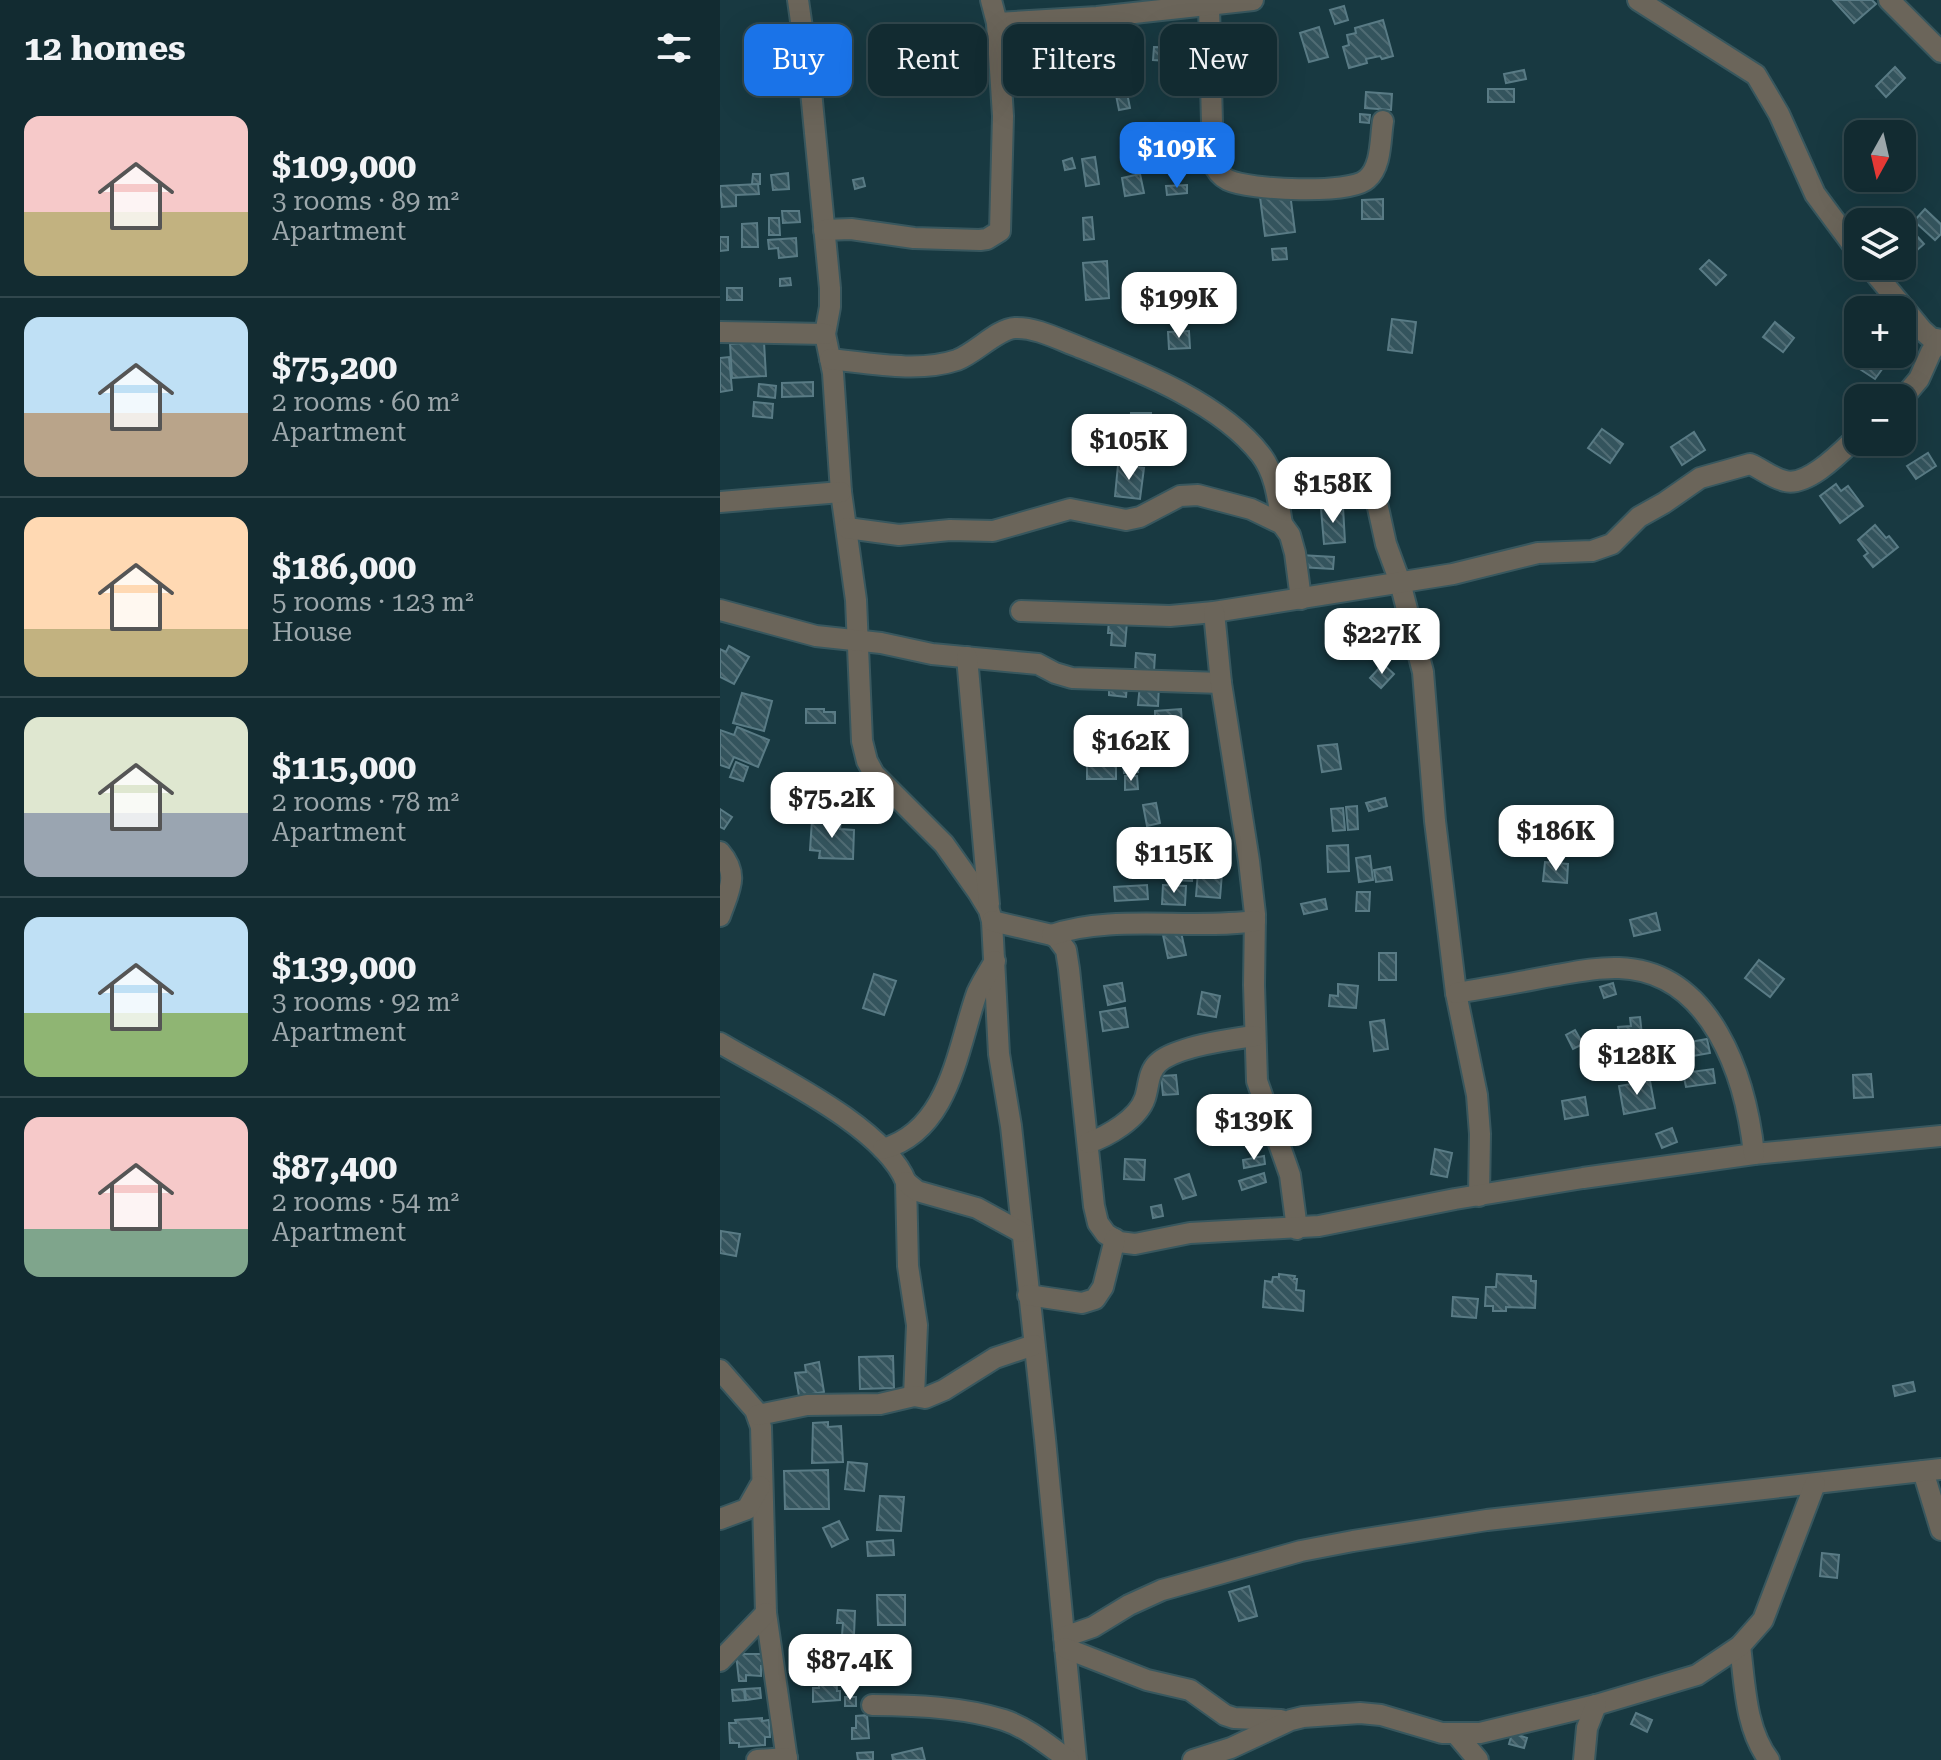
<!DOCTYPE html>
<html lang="en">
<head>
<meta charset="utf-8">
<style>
	:root { --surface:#122b31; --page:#1b3339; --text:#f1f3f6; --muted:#9ca7ab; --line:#31474d; --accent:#1a73e8 }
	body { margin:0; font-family:"Roboto Serif",serif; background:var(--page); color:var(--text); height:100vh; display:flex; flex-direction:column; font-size:30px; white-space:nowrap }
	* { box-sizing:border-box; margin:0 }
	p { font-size:26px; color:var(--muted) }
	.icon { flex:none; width:44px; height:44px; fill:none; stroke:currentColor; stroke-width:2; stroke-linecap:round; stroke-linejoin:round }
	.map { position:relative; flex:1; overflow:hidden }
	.sheet { display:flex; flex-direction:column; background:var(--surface); width:720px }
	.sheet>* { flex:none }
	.top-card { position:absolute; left:24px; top:24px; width:760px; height:72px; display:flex; gap:16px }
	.needle { width:52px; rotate:188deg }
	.controls { position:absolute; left:1124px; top:120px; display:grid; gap:16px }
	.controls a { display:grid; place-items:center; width:72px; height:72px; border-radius:16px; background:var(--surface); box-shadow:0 8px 32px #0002,0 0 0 2px var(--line); font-size:40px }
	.price { position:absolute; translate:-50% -68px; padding:0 18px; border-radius:16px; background:#fff; color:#222; font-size:26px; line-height:52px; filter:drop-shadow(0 2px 4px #0008) }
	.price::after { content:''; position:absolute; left:50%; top:48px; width:24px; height:18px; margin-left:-12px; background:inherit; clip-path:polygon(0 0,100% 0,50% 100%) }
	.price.current { background:var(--accent); color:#fff }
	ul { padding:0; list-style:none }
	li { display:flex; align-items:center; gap:24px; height:200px; padding:0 24px }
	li+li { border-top:2px solid var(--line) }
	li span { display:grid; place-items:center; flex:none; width:224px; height:160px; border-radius:16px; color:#555 }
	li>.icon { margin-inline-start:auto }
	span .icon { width:96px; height:96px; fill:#fffc; stroke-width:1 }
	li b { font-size:34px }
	h2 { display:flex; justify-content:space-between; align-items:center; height:96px; padding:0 24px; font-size:34px }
	.chip { padding:0 28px; border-radius:16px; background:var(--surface); box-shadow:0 8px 32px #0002,0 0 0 2px var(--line); font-size:28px; line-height:72px }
	.chip.current { background:var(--accent); color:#fff }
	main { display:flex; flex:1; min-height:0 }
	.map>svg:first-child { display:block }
</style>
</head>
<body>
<main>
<section class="sheet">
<h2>12 homes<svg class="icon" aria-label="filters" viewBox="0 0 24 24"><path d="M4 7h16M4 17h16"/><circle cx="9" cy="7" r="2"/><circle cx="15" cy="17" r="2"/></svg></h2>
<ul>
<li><span style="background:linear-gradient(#f6c9c9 60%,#c2b280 0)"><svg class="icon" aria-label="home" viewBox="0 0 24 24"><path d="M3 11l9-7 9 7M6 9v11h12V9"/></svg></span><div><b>$109,000</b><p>3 rooms · 89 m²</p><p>Apartment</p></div></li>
<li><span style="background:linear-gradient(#bfe0f5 60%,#b9a48a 0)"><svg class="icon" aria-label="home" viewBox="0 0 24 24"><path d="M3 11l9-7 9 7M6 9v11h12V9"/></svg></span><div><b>$75,200</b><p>2 rooms · 60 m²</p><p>Apartment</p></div></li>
<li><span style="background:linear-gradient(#ffd9b3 70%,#c2b280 0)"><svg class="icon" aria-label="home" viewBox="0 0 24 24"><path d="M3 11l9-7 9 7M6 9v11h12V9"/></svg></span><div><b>$186,000</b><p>5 rooms · 123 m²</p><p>House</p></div></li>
<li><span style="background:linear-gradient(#dfe7d0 60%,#9aa5b1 0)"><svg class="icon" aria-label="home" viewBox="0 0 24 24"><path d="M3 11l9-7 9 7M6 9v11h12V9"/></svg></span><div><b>$115,000</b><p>2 rooms · 78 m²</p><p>Apartment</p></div></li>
<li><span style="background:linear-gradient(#bfe0f5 60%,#8fb573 0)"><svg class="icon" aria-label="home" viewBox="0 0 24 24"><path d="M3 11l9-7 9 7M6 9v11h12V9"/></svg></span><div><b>$139,000</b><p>3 rooms · 92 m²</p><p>Apartment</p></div></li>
<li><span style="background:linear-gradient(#f6c9c9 70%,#7fa58c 0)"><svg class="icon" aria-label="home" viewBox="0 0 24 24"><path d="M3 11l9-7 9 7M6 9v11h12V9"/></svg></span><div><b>$87,400</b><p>2 rooms · 54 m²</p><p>Apartment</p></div></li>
</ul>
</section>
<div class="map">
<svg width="1221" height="1760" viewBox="0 0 1221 1760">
	<defs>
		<pattern id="building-back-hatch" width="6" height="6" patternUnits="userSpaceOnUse" patternTransform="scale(2)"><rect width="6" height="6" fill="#34545d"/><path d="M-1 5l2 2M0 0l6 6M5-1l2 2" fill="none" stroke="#506c74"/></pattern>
	</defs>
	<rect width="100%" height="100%" fill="#183941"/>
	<g fill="url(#building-back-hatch)" stroke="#597b85" stroke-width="2">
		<polygon points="1113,0 1152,0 1156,4 1134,23"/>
		<polygon points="624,6 628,20 615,24 610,10"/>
		<polygon points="663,20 673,56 662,59 660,56 646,59 647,63 629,68 623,47 629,45 627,35 636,33 635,28"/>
		<polygon points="599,27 608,57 589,62 580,33"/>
		<polygon points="348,36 350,72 318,74 315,39"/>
		<polygon points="434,47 465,48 464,62 433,60"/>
		<polygon points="366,58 368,74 356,76 354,59"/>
		<polygon points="542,65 546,78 522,85 518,72"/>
		<polygon points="1175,67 1185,78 1166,97 1156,86"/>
		<polygon points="804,70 806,79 786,83 784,74"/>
		<rect x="768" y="89" width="26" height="13"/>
		<polygon points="646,92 672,94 671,110 645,108"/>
		<polygon points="407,93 410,108 399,110 396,95"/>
		<polygon points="640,114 650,115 649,123 640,122"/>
		<polygon points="375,157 379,184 366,186 362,159"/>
		<polygon points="352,158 355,168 345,170 343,161"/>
		<polygon points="68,173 69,189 53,190 51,175"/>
		<polygon points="33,174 40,174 40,184 32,184"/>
		<polygon points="420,174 424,193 405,196 402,178"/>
		<polygon points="143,178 145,186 135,189 133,180"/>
		<polygon points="38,184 39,194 16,195 16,206 2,207 0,186"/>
		<polygon points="467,185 467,193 447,195 446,186"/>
		<polygon points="570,193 575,232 545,236 540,197"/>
		<polygon points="663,199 663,219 642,219 642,200"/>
		<polygon points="1205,209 1221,224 1221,234 1215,240 1194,221"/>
		<polygon points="62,211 79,211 80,222 63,223"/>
		<polygon points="372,217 374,239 364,240 363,218"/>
		<polygon points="49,218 59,218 60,235 49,235"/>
		<polygon points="37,223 38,247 22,247 22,224"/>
		<polygon points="1196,235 1204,244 1195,252 1186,243"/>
		<polygon points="0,237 8,237 8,250 0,251"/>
		<polygon points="76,238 77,256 59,258 58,248 49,249 48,240"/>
		<polygon points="566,248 567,259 553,260 552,249"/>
		<polygon points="989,260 1006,275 996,285 980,269"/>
		<polygon points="387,261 389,298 366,300 363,263"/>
		<polygon points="70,278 71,285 60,286 60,279"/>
		<rect x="7" y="288" width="15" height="12"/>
		<polygon points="672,319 696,322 692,353 668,350"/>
		<polygon points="1055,322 1074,338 1063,352 1043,337"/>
		<polygon points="469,331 470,348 449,349 448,332"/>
		<polygon points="44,342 46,376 12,378 10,344"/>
		<polygon points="1138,354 1158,354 1168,361 1155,379 1132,364"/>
		<polygon points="9,357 12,390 0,392 0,358"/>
		<polygon points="93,382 93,396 62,397 62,383"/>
		<polygon points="39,384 56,386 55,398 38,396"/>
		<polygon points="34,402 53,404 52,418 33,416"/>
		<polygon points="411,413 431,413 429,448 409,447"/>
		<polygon points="882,429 903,444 890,463 868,448"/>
		<polygon points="974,432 985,450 962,465 951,447"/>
		<polygon points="1208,453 1216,466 1196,479 1187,466"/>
		<polygon points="620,461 620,469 625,469 627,500 594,501 594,470 600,470 599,462"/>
		<polygon points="398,465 424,468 420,499 395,496"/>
		<polygon points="1116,484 1121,491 1128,486 1143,506 1120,523 1100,496"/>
		<polygon points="623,507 625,542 604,544 601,509"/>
		<polygon points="1155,525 1166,538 1169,536 1178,547 1153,567 1144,556 1148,553 1138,540"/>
		<polygon points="580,555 614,557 613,569 579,567"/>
		<polygon points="389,620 407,622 405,646 391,645 392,633 388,633"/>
		<polygon points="9,646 29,657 14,684 0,677 0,649 6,652"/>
		<polygon points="416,653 435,655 434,671 415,670"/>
		<polygon points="663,664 674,674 661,688 650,678"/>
		<polygon points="389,683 407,685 406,697 389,695"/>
		<polygon points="420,684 439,685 438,706 418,705"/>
		<polygon points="22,693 52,701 44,731 13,723"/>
		<polygon points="86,709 104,709 104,712 115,712 115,723 86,723"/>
		<polygon points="461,709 462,723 435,724 435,711"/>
		<polygon points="17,727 49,740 38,767 14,757 9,768 0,765 0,730 14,735"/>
		<polygon points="440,740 456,741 455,763 439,762"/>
		<polygon points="617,744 621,769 602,772 598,746"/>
		<polygon points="396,756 396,779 367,779 367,757"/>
		<polygon points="416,757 418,772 404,773 403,758"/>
		<polygon points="16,762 28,767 23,781 10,777"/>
		<polygon points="405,776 417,776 418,789 405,790"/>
		<polygon points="665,798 667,806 649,811 646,803"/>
		<polygon points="436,803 440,823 427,826 423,805"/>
		<polygon points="637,806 638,829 628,830 626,807"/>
		<polygon points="623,808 625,830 613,831 611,809"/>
		<polygon points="0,809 12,817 4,829 0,827"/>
		<polygon points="92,820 121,821 120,829 134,830 133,859 99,858 100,851 90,850"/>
		<polygon points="628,845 629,871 608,872 607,846"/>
		<polygon points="650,856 653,880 639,882 636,858"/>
		<polygon points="479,860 503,861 500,898 476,896"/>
		<polygon points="423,862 424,874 409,876 408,863"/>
		<polygon points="454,862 473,863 472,881 454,880"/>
		<polygon points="825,862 848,864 847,883 823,881"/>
		<polygon points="670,867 672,880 656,882 654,870"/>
		<polygon points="427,885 428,899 395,901 394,887"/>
		<polygon points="443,885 466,886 465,905 442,904"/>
		<polygon points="637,892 650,892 649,911 636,911"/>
		<polygon points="605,899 607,909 584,914 581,904"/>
		<polygon points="936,913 940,930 914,936 910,920"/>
		<polygon points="461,932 466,955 448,958 443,935"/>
		<rect x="659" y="953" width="17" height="27"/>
		<polygon points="1039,960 1064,979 1050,997 1025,978"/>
		<polygon points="154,974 176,981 164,1015 143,1008"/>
		<polygon points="402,983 405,1001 388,1005 384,986"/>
		<polygon points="893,983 896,994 884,998 880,987"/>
		<polygon points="618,984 638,986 636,1008 609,1006 610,995 618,996"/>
		<polygon points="482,992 500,996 496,1017 478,1014"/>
		<polygon points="405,1008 408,1027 383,1031 380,1012"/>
		<polygon points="920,1017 922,1035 900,1038 898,1027 911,1026 910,1018"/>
		<polygon points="664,1020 668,1049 654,1051 650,1022"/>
		<polygon points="855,1030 863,1044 853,1049 846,1035"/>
		<polygon points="987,1039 990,1053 961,1058 959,1044"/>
		<polygon points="993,1069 995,1083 966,1087 963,1073"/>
		<polygon points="1151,1074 1153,1097 1134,1098 1133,1075"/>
		<polygon points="456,1075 458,1094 443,1095 441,1076"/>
		<polygon points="930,1081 935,1108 904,1114 899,1086"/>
		<polygon points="865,1097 868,1115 845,1119 842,1101"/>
		<polygon points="532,1118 537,1140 518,1144 514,1121"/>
		<polygon points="952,1128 957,1142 942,1148 936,1134"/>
		<polygon points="715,1149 732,1153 727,1177 711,1174"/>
		<polygon points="544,1156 545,1164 524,1168 523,1160"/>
		<polygon points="405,1159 425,1160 424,1180 404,1179"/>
		<polygon points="544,1173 546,1182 522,1190 519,1181"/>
		<polygon points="469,1174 476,1195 463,1199 455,1179"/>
		<polygon points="441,1205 443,1216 433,1218 431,1207"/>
		<polygon points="1,1231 20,1234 16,1256 0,1253"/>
		<polygon points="559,1274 575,1276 574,1279 577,1279 576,1290 584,1291 583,1311 543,1307 545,1281 552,1282 553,1277 559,1277"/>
		<polygon points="777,1274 811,1276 811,1281 816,1281 815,1308 786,1307 786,1311 773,1311 773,1306 765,1306 766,1287 776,1287"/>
		<polygon points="733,1297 758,1299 756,1318 732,1316"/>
		<polygon points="173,1356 174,1388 140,1389 139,1357"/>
		<polygon points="99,1362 104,1392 79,1396 75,1373 86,1372 85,1365"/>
		<polygon points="1193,1382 1195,1391 1175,1396 1173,1386"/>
		<polygon points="108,1422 108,1427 121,1426 123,1462 92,1463 93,1423"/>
		<polygon points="128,1462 147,1464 144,1491 125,1489"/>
		<polygon points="108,1470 109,1509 65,1509 64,1471"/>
		<polygon points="160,1496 184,1497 181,1531 157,1530"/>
		<polygon points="119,1521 128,1539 112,1547 103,1528"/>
		<polygon points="173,1540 174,1555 148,1556 147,1542"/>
		<polygon points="1102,1553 1119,1555 1117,1578 1100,1576"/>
		<polygon points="529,1586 537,1616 519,1621 509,1592"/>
		<polygon points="157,1595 185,1595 185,1625 158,1625"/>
		<polygon points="118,1610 135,1611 134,1635 122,1635 123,1623 117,1623"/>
		<polygon points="16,1654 41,1654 44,1666 41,1666 41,1676 26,1675 26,1681 19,1681"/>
		<polygon points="116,1665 117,1691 120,1691 120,1700 93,1702 93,1688 99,1688 98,1666"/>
		<polygon points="40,1688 41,1698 26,1700 25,1689"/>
		<polygon points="24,1689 25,1700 13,1701 12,1690"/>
		<rect x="125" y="1697" width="11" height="9"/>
		<polygon points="916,1713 932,1720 927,1732 911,1724"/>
		<polygon points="147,1715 149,1738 132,1739 132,1728 136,1728 136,1716"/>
		<polygon points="42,1718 42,1721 49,1720 50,1737 45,1737 45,1745 19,1747 19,1743 10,1743 9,1723 16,1723 15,1720"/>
		<polygon points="792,1733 807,1738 804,1748 789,1744"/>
		<polygon points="202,1748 205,1760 173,1760 172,1755"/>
		<polygon points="153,1752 153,1760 138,1760 137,1753"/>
	</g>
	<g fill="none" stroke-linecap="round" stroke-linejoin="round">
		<defs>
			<g id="minor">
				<polyline points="78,0 91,91 110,288 110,307 105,334 113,373 121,492 136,600 142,741 147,761 154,774 224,844 258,892 269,910 272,921 279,1054 291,1126 325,1439 356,1760"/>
				<polyline points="918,0 1036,75 1059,114 1095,194 1138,252"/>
				<polyline points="1169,0 1221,52"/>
				<path d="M489,6L493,162C496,171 500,176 508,180C529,190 630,195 647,179C662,166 660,139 663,121"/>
				<polyline points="277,23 377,17 533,0"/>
				<polyline points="104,230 131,229 194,238 260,240 267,239 280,231 283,116 277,23 271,0"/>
				<polyline points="1149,266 1202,330 1211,338 1221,340"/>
				<polyline points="0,332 105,334"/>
				<path d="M110,359C149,363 199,373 237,360C256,353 277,329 295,328C316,327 340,340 359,347C419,371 501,403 541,455C556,475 558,500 562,524"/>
				<polyline points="1182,399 1199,379 1211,352 1220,340"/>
				<polyline points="0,502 121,492"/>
				<polyline points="657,503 666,544 680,582 703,672 715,821 736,993 757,1095 760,1134 759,1196"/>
				<polyline points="127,528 179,535 230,530 273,531 350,509 406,520 420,517 460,496 478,495 531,509 562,524 570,535 575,553 581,599"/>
				<polyline points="0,610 96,636 161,643 212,654 318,664 335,673 352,678 501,683"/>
				<path d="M301,611L450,616L494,612L733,574L818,553L872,551L892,544L919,517L944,503L980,478L1030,464C1042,469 1052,478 1065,481C1088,487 1122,451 1138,436"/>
				<polyline points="494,612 501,683 529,861 535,914 534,985 537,1081 570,1175 577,1229"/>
				<polyline points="247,657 269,904"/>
				<path d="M0,852C20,875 9,890 0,916"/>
				<polyline points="272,921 332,935 337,938 346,950 349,969 374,1206 378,1223 386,1234 399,1242 415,1244 470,1233 599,1226 735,1199 863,1178 1034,1154 1221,1136"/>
				<path d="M332,935C389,914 472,930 535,921"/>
				<path d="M736,993C766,988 796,983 826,977C850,973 875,967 899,968C992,971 1026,1078 1034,1154"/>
				<path d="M0,1043C52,1074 164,1126 186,1182L188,1266L197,1325L194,1396"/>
				<path d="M368,1143C388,1136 418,1119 425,1098C429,1086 428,1072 438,1063C455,1047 511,1039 535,1036"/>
				<path d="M163,1149C230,1130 237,1049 257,993C262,982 269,971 275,961"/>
				<polyline points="186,1182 197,1191 257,1208 301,1232"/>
				<polyline points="308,1295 362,1303 375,1299 383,1287 395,1239"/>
				<polyline points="0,1370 35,1410 41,1427 46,1613 67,1760"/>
				<polyline points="38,1415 87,1405 160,1404 194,1396 205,1398 224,1390 275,1358 314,1345"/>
				<polyline points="1203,1471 1221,1530"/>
				<polyline points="0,1519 27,1509 40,1486"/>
				<polyline points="344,1637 373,1627 409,1605 442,1590 581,1551 633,1541 767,1520 1221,1469"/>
				<path d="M1020,1646C1025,1684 1025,1728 1049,1760"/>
				<polyline points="345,1648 427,1680 470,1690 505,1715 514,1718 561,1720"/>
				<polyline points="0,1661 46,1613"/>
				<path d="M152,1705C195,1705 243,1707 284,1720C308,1728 329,1746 349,1760"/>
				<polyline points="737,1735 758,1760"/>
				<polyline points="37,1760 67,1758"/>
				<polyline points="473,1760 511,1748 571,1720 583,1717 640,1713 661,1715 722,1733 760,1733 876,1705 977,1675 1020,1646 1043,1620 1095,1484"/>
				<polyline points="864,1760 867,1728 876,1705"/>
			</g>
		</defs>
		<use href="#minor" stroke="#38575e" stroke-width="24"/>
		<use href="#minor" stroke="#6b655a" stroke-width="20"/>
	</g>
</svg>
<div class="controls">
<a><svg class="needle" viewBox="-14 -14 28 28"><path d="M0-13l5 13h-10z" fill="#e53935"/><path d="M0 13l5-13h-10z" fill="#9ca7ab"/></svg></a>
<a><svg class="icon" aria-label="layers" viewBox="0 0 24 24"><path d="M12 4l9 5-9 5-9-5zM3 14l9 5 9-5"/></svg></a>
<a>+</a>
<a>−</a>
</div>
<b class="price current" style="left:457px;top:190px">$109K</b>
<b class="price" style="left:459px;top:340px">$199K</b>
<b class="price" style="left:409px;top:482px">$105K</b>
<b class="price" style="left:613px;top:525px">$158K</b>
<b class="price" style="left:662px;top:676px">$227K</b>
<b class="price" style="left:411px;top:783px">$162K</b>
<b class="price" style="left:112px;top:840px">$75.2K</b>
<b class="price" style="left:836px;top:873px">$186K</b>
<b class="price" style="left:454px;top:895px">$115K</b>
<b class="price" style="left:917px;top:1097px">$128K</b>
<b class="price" style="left:534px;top:1162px">$139K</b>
<b class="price" style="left:130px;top:1702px">$87.4K</b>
<div class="top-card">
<a class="chip current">Buy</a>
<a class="chip">Rent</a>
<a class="chip">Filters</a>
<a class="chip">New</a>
</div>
</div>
</main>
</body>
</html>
